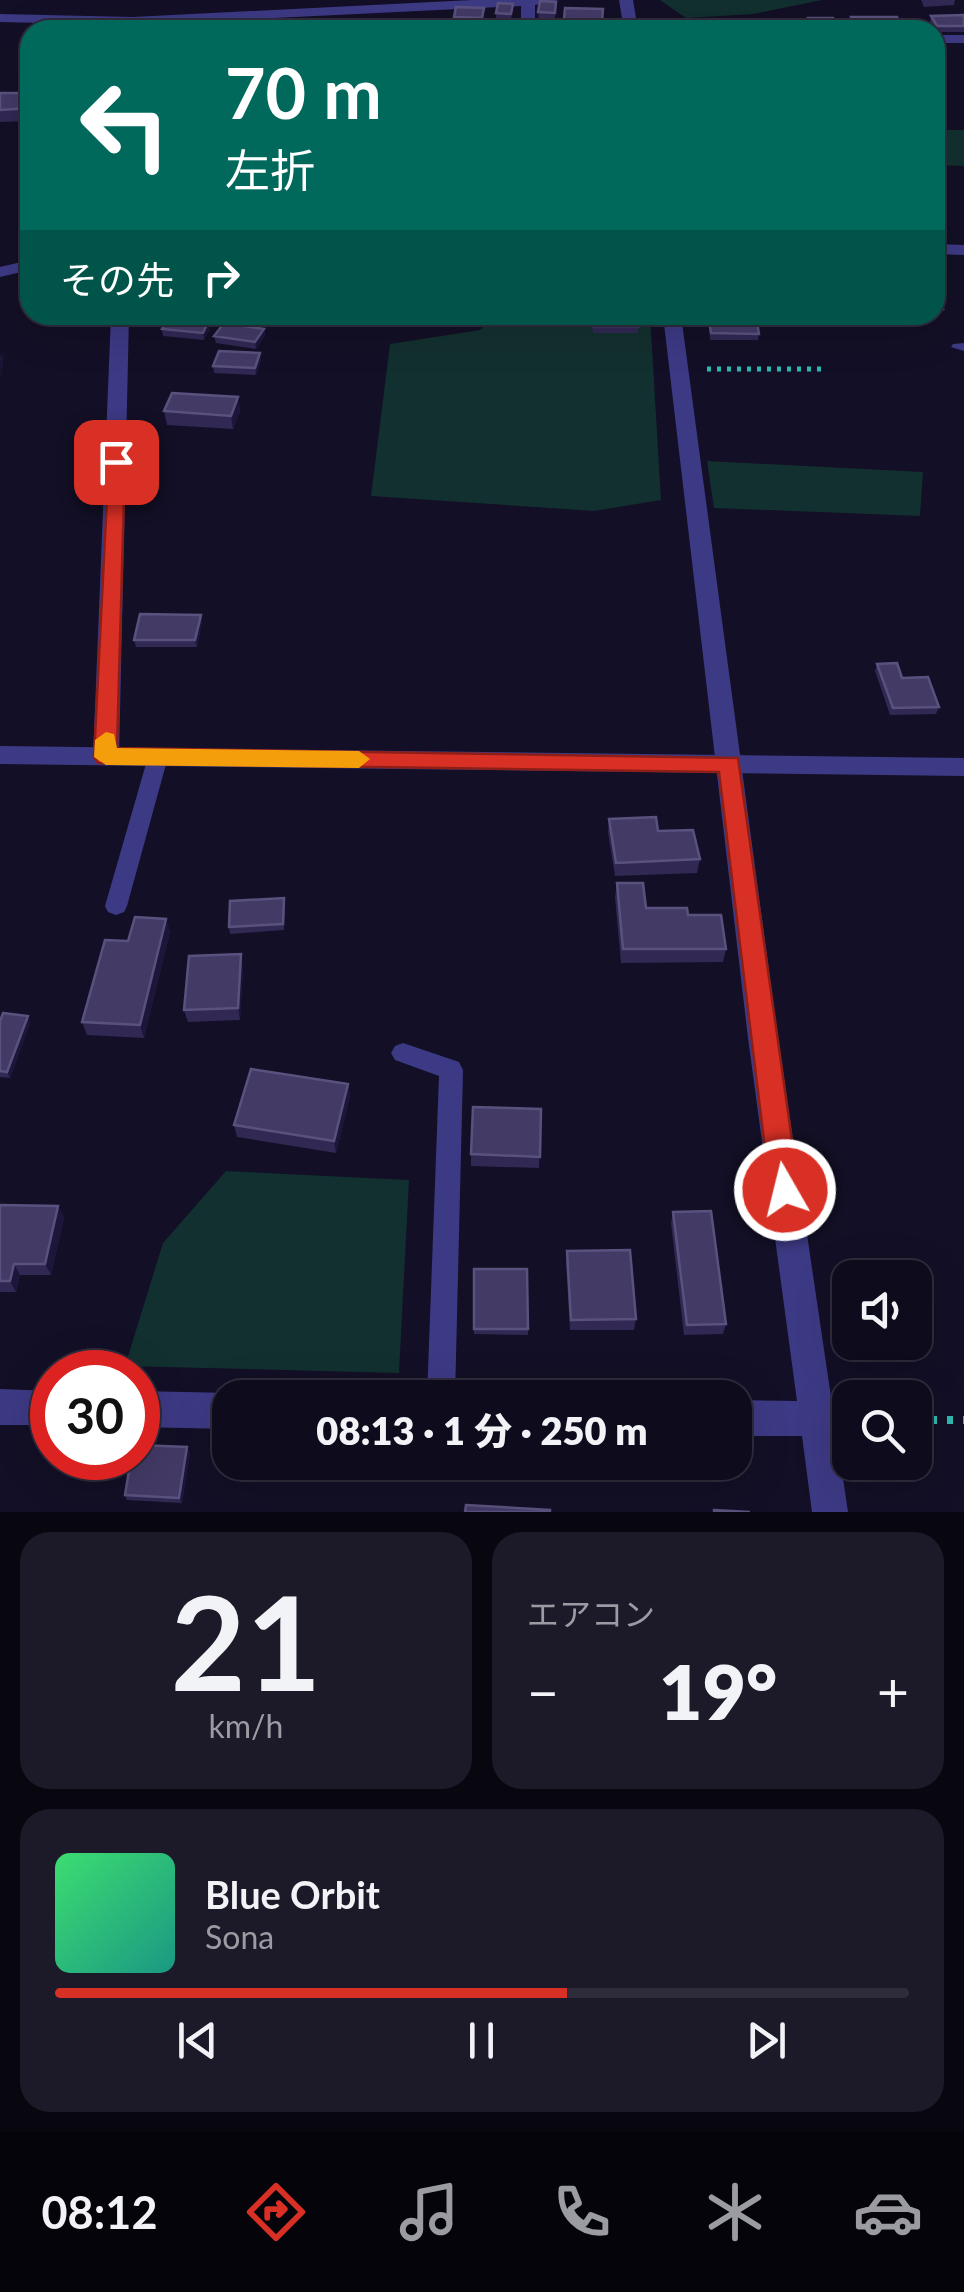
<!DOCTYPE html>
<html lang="ja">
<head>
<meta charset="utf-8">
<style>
	body { margin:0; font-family:Lato,"Noto Sans JP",sans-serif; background:#1c1929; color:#f1f3f6; height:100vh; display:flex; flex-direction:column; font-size:38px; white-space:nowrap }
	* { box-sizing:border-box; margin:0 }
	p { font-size:32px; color:#9b9ba3 }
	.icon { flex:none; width:55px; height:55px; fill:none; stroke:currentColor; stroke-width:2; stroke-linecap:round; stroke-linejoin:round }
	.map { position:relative; height:1512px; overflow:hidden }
	.drawer { display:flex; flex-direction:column; gap:20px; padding:20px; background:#08060f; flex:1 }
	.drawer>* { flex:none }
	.banner { position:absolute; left:20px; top:20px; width:925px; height:305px; border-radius:30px; box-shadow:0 10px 40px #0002,0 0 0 2px #2e2b3b; background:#00695c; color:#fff; overflow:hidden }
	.tools { position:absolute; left:832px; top:1260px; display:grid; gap:20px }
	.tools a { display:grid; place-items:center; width:100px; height:100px; border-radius:20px; background:#0e0b1c; box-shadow:0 10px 40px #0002,0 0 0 2px #2e2b3b; font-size:50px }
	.speed { position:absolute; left:30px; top:1350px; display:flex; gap:20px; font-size:50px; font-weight:700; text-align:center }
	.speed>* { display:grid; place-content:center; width:130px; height:130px; border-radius:50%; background:#0e0b1c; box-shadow:0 10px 40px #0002,0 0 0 2px #2e2b3b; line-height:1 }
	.speed .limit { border:15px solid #d22; background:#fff; color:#111 }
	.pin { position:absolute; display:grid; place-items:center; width:85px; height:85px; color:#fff; margin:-42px; border-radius:20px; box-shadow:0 5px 15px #0006 }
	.me { position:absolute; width:110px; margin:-55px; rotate:352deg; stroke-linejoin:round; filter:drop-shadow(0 0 8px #0008) }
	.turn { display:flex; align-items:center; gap:35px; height:210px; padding:0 40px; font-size:45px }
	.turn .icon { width:130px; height:130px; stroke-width:2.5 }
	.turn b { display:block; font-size:70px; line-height:85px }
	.then { display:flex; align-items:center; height:95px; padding:0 40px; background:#0003; gap:20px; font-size:38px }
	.big { font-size:75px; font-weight:800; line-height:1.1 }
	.drawer .card { flex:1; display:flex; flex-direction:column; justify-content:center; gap:15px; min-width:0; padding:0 35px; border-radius:30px; background:#1c1929 }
	.drawer .dial { align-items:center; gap:0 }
	.dial b { font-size:130px; line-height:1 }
	.song { display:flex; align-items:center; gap:30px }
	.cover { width:120px; height:120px; border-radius:15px; background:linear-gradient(135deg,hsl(140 70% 55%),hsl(170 70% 35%)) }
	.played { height:10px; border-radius:5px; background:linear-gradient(90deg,#d93025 60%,#2e2b3b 60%) }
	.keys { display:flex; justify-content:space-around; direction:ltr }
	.heat { display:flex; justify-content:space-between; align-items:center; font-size:55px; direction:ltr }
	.drawer .tiles { flex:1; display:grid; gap:20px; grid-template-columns:1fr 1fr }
	.card:last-child { grid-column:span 2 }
	.trip { position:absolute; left:212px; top:1380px; width:540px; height:100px; border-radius:30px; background:#0e0b1c; box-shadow:0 10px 40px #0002,0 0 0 2px #2e2b3b; font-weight:800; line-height:100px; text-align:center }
	.tabs { display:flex; height:160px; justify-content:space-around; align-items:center; background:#06040b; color:#9b9ba3 }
	.tabs .icon { width:70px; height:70px }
	.tabs .on { color:#d93025 }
	.tabs b { font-size:45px; color:#f1f3f6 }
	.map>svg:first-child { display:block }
</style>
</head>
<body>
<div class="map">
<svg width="964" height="1512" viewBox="0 0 964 1512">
	<rect width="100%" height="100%" fill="#130f26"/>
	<!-- green -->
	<path fill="#12302f" d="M660,0H822L753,14L686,18Z
		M935,130H964V166L935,165Z
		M497,315H650L661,500L594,511L371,496L390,344L480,330Z
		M707,461L923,472L920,516L714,508Z
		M226,1171L409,1180L399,1373L125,1366L163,1243Z"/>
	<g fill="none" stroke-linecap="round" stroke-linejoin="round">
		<!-- path-far1 -->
		<path stroke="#2fb8b0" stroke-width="5" stroke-dasharray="4 6" stroke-linecap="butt" d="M707,369H821"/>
		<!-- path -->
		<path stroke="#2fb8b0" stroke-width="8" stroke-dasharray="6 10" stroke-linecap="butt" d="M915,1420H964"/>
		<!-- service -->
		<path fill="#3d3a85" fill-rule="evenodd" d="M935,306L943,307L945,310L935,314Z
			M964,343V351L951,347L953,344Z
			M158,750L168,757L127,906L124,912L116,915L108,912L105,906L148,757Z
			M403,1043L459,1062L463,1070L455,1398H427L439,1076L395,1060L391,1053L395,1046Z"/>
		<!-- minor -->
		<path fill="#3d3a85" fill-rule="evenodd" d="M472,0H559L535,5V30H521V6L133,25L0,22V14L133,17Z
			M619,0H633L638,30H624Z
			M935,35H964V43H935Z
			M935,244L964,245V255L935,254Z
			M30,260V270L0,277V267Z
			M111,315H129L119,757L106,766L93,757Z
			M663,315H681L778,1038L848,1512H812L802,1436H735V1400L797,1401L748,1038Z
			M0,1389L52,1391V1425H0Z
			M138,1391L230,1393L240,1398H230V1429L138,1427Z"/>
		<!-- tertiary -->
		<path fill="#3d3a85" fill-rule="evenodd" d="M0,746L964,758V776L0,764Z"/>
	</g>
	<!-- wall -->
	<path fill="#312854" d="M921,0H955L954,5L924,7Z
		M540,1L556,2L555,19L538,18Z
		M513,4L511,20L496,19V13Z
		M565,8L603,9L601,27L564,25Z
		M484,14L482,23L486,30H459L460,23H454V17Z
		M964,15V32H935L930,22L931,16Z
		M851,17L901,25L900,30H853L850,23Z
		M808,18L840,28V30H809L807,24Z
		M0,93H30V121L0,122Z
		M591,315H638V333H593Z
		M709,321L759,334L758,340H710Z
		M162,329H210L204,340L163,336Z
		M264,329L265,336L256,349L216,343L214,336Z
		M261,360L256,375L214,373L213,366Z
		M238,397L240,411L233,429L167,425L164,411Z
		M201,615L202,622L197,647H136L134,640Z
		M877,664L902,678L939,707L936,714L890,715L875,671Z
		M609,819L700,859L697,873L615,876L608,832Z
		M617,883L646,908L688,915L726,949L723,962L621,963L615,897Z
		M285,904L284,930L230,934L229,927Z
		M166,919L170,932L144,1038L87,1035L82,1022L128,941Z
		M243,967L240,1020L188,1022L184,1010Z
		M0,1021L30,1023L10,1078L0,1077Z
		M348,1084L350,1096L336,1153L237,1137L234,1125Z
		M541,1109L539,1168L471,1166V1154Z
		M0,1205L58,1206L64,1218L51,1275H20L16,1292H0Z
		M673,1212L726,1324L723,1334L684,1335L671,1223Z
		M567,1251L636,1319L634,1330H570L566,1262Z
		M474,1269H527L528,1335L474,1334Z
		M190,1452L182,1503L127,1500L125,1495Z"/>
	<!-- shaded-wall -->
	<path fill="#1d163a" d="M208,322L210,329L204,340L203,333Z
		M264,329L265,336L256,349L255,342Z
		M1,352L3,359L1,383L0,359Z
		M260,353L261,360L256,375L255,368Z
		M238,397L240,411L233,429L231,416Z
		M201,615L202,622L197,647L195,640Z
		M166,919L170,932L144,1038L140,1025Z
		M241,954L243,967L240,1020L238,1008Z
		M28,1016L30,1023L10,1078L7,1072Z
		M348,1084L350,1096L336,1153L334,1141Z
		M58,1206L64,1218L51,1275L45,1264Z
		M14,1264L20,1275L16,1292L10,1281Z
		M187,1447L190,1452L182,1503L179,1498Z"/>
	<!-- building -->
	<path fill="#433a66" stroke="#5a527e" stroke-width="2.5" d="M540,1L556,2L555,13L538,12Z
		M498,3L513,4L511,14L496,13Z
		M456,7L484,8L482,18L454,17Z
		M565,8L603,9L602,21L564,19Z
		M964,15V26H937L931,16Z
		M851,17H897L901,25H854Z
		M808,18H833L840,28H811Z
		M542,19L554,20L553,30L540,29Z
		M163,20L162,30H144L145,21Z
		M497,20L513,21L512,30H494Z
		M460,22L486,23L485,29L459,28Z
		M171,26L237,27L236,30H169Z
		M254,27H281L280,30H253Z
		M0,93H30V108L0,110Z
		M592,315H638L639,326H593Z
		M168,318L208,322L203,333L162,329Z
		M709,321L757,322L759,334L711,333Z
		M224,323L264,329L255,342L214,336Z
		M219,351L260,353L255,368L213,366Z
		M172,393L238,397L231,416L164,411Z
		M140,614L201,615L195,640H134Z
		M897,663L902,678L928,677L939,707L893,708L877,664Z
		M656,817L658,831L693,830L700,859L616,863L609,819Z
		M617,883H643L646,908H687L688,915H721L726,949H623Z
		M284,898L283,924L229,927L230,901Z
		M135,917L166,919L140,1025L82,1022L105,940L128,941Z
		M241,954L238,1008L184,1010L189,956Z
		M3,1013L28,1016L7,1072L0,1071V1021Z
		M251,1069L348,1084L334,1141L234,1125Z
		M473,1107L541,1109L540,1157L471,1154Z
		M0,1205L58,1206L45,1264H14L10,1281H0Z
		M711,1211L726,1324L687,1325L673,1212Z
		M630,1250L636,1319L571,1320L567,1251Z
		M474,1269H527L528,1329H474Z
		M138,1445L187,1447L179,1498L125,1495L131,1458H138Z
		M466,1505L550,1510V1512H465Z
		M714,1510L750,1512H714Z"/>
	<!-- route -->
	<path fill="#d93025" stroke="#8d1f18" stroke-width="2.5" d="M109,458L125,462L117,748L738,758L799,1190L795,1200L785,1204L775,1200L770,1190L719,772L98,763L94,757Z"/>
	<!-- slow -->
	<path fill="#f59e0b" d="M106,732L114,734L117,748L359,751L370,759L359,768L106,765L94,757L95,740Z"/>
</svg>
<div class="tools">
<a><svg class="icon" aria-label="sound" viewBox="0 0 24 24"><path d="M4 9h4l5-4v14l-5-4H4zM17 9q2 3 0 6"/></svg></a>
<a><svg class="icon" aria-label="search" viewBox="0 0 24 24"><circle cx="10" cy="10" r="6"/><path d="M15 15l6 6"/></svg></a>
</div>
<div class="speed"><div class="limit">30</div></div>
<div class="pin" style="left:116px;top:462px;background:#d93025"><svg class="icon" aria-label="arrive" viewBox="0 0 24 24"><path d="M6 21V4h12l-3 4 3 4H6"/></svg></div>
<svg class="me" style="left:785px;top:1190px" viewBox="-20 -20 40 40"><circle r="17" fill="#d93025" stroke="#fff" stroke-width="3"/><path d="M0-11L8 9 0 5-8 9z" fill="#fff"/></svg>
<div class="trip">08:13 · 1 分 · 250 m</div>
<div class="banner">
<div class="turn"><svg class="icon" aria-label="left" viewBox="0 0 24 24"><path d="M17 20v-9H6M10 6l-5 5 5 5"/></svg><div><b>70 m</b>左折</div></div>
<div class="then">その先<svg class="icon" aria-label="right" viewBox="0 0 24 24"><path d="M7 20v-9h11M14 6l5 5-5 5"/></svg></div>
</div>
</div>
<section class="drawer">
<div class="tiles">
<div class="card dial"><b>21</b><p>km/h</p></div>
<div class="card"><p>エアコン</p>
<div class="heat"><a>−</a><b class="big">19°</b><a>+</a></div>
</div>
<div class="card">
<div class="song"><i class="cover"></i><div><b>Blue Orbit</b><p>Sona</p></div></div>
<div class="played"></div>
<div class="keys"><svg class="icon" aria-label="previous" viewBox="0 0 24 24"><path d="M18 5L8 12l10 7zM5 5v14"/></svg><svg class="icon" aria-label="pause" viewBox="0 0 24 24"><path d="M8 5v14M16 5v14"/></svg><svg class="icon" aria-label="next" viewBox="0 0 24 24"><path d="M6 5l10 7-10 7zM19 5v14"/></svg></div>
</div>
</div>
</section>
<nav class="tabs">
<b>08:12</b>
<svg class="icon on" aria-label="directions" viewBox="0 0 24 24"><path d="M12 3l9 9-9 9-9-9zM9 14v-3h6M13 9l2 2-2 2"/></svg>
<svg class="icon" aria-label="music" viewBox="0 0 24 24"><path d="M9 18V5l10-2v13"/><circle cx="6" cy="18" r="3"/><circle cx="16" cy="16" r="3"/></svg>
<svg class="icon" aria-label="phone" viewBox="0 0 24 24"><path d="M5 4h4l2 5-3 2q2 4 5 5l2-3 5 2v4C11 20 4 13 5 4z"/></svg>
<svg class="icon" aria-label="climate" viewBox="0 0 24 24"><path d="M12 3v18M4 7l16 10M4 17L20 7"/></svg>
<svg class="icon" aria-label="car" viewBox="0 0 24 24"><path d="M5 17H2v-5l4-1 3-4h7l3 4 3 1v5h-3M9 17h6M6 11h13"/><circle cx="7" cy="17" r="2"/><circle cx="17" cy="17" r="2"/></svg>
</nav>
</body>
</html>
